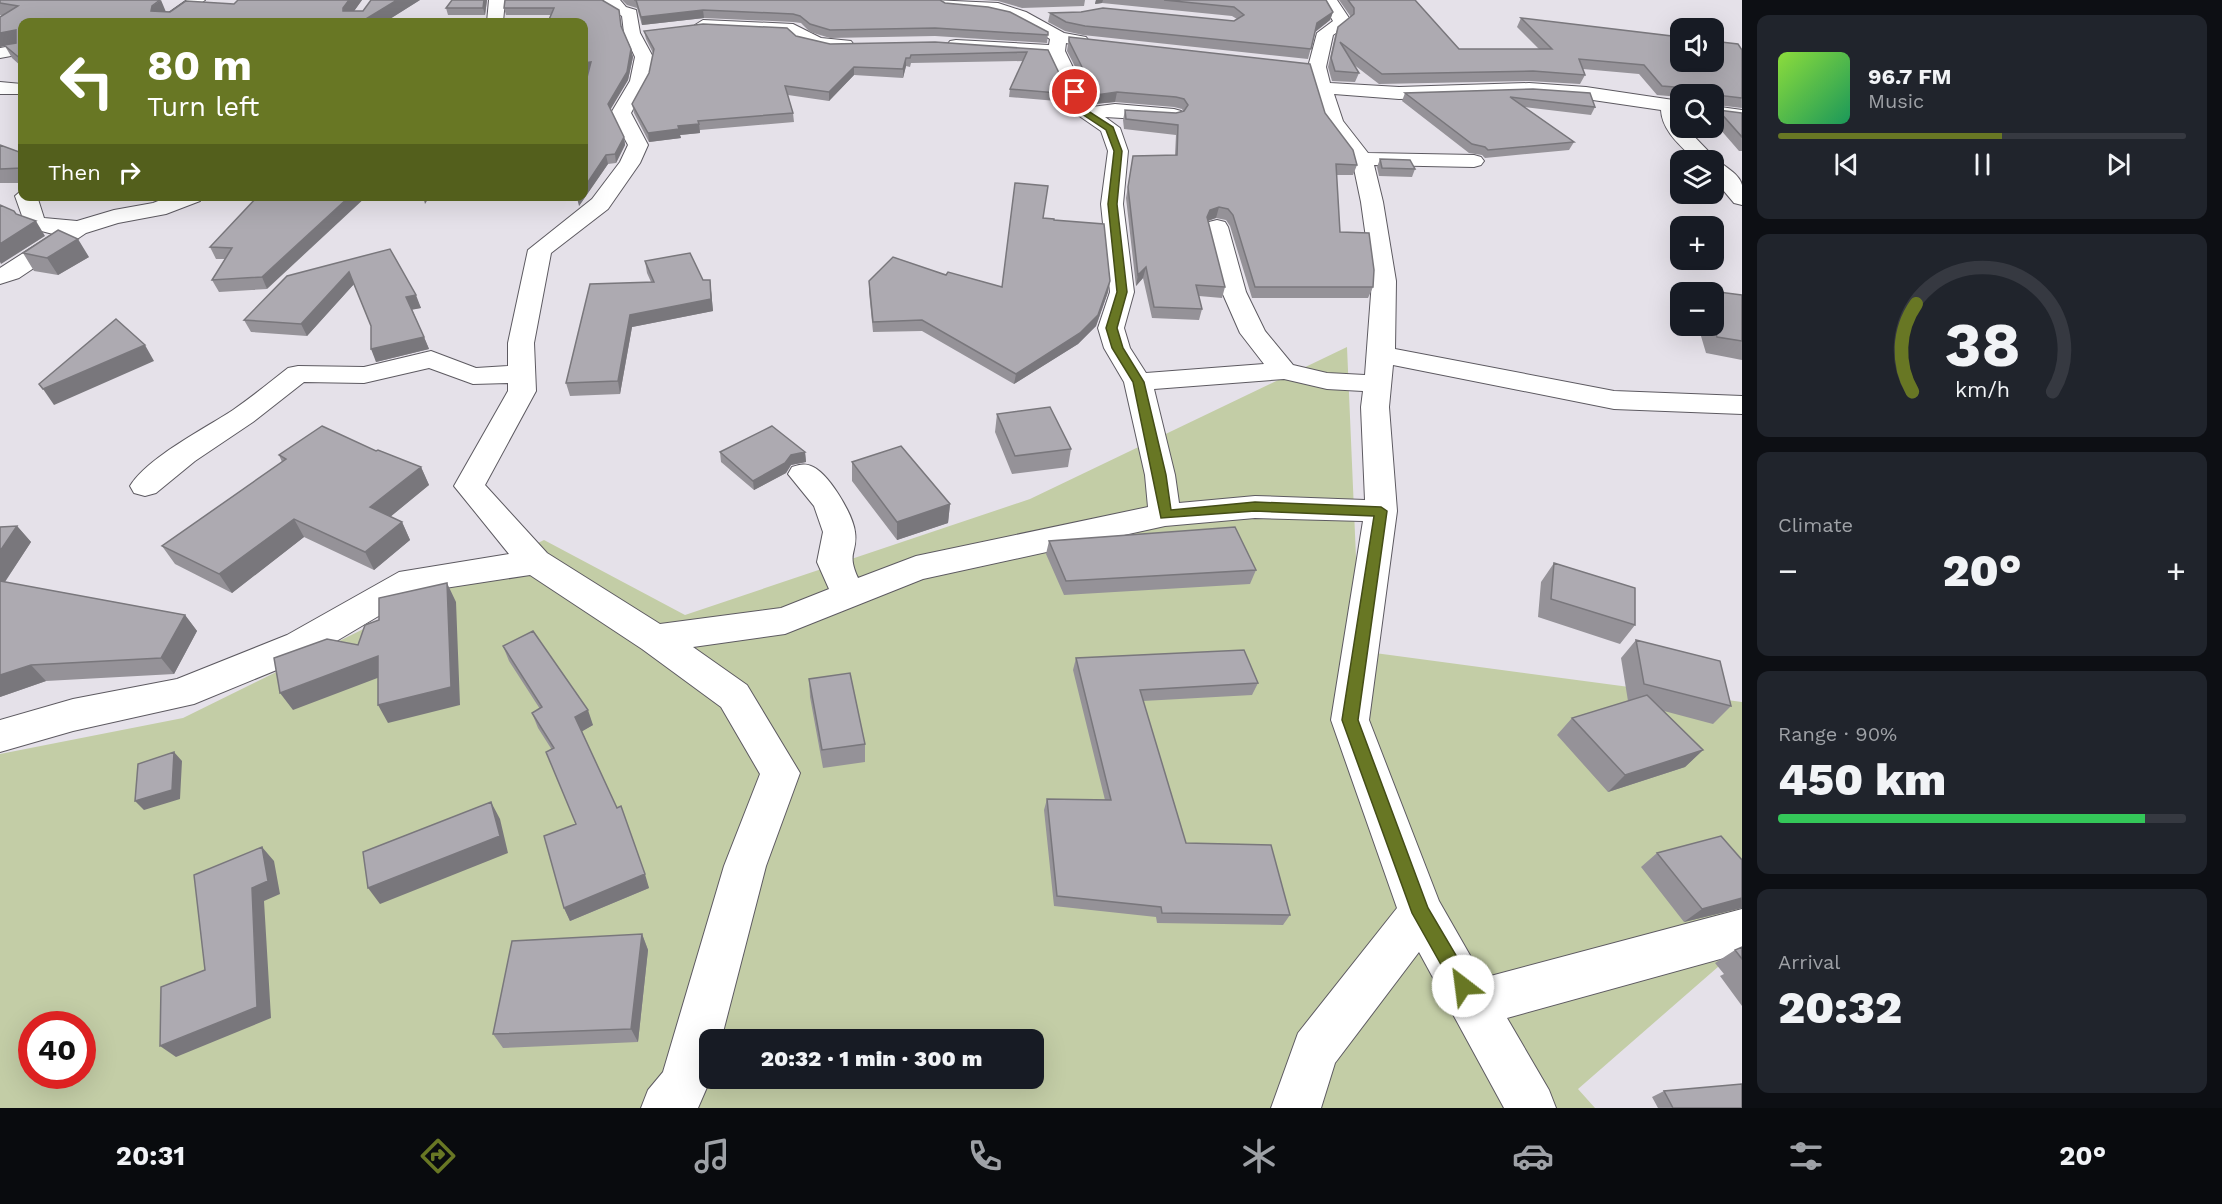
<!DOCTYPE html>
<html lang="en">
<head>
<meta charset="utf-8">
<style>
	body { margin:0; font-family:"Work Sans",sans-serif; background:#20242c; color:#f1f3f6; height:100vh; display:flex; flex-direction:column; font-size:22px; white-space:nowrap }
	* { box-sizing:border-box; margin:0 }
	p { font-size:20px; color:#9ea1a6 }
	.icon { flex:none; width:33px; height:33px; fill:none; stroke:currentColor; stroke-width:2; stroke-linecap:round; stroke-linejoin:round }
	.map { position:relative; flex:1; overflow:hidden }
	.drawer { display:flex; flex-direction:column; gap:15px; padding:15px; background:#0d0f14; width:480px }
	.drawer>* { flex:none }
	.guide { position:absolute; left:18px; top:18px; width:570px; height:183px; border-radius:12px; box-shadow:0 6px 24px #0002; background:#687724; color:#fff; overflow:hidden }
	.controls { position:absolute; left:1670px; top:18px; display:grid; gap:12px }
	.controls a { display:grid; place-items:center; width:54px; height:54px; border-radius:12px; background:#171b24; box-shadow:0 6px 24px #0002; font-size:30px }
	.speed { position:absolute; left:18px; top:1011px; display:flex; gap:12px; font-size:30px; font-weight:700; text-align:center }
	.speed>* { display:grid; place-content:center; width:78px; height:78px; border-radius:50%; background:#171b24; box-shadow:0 6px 24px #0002; line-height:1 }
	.speed .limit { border:9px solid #d22; background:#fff; color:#111 }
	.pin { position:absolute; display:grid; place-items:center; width:51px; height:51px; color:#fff; margin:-26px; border:3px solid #fff; border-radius:50%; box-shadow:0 2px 6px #0007 }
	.me { position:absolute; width:66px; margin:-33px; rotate:330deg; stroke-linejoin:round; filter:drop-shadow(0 0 4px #0008) }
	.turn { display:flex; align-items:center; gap:21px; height:126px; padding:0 30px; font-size:27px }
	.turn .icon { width:78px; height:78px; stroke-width:2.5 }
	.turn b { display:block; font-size:42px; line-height:51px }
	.then { display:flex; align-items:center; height:57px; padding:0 30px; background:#0003; gap:12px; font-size:22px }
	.big { font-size:45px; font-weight:800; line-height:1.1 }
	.drawer .widget { flex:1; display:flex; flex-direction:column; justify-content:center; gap:9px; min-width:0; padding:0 21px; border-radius:12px; background:#20242c }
	.drawer .dial { align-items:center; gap:0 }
	.dial svg { height:156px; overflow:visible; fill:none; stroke:#363941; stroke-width:7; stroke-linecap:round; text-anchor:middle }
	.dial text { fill:#f1f3f6; stroke:none }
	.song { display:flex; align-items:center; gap:18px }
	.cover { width:72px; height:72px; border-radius:9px; background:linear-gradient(135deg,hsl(90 70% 55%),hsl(150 70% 35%)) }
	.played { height:6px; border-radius:3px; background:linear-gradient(90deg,#687724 55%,#363941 55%) }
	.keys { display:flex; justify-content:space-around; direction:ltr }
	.heat { display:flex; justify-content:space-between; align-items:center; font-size:33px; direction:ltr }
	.charge { height:9px; border-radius:4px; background:linear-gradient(90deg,#34c759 90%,#363941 0) }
	.trip { position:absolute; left:699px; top:1029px; width:345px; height:60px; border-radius:12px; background:#171b24; box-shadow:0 6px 24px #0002; font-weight:800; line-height:60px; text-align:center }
	.menu { display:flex; height:96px; justify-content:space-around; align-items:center; background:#090b0e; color:#9ea1a6 }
	.menu .icon { width:42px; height:42px }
	.menu .selected { color:#687724 }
	.menu b { font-size:27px; color:#f1f3f6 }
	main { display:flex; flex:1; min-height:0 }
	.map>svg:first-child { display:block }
</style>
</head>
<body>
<main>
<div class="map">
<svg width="1742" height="1108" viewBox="0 0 1742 1108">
	<rect width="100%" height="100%" fill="#e5e1e9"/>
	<!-- green -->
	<path fill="#c3cda6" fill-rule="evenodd" d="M1347,347L1360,651L1742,702V946L1578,1089L1595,1108H0V754L183,718L544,540L685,615L1030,499ZM32,1024H82V1076H32ZM710,1040H1034V1078H710Z"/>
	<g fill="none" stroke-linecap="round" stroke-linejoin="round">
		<!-- minor casing -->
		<g stroke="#5d5a61" stroke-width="2">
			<path id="minor" d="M187,0H205L176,22H158L160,19Z
				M489,0H505L503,22H487Z
				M604,0H620L626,7L636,10L640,33L653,57L648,81L631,113L648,145L640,163L608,209L551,253L534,343L536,391L485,485L547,553L660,624L781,608L829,589L817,562L823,532L814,506L788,474L792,467C799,465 804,463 811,466C828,472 853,514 855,532C858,553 846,552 858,578L916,556L1148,507L1145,475L1124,382L1104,348L1098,328L1110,292L1101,204L1108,151L1101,131L1075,113L1050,56L956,50L950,49L947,45L950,41L956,40L1049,45L1050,39C1033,29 1015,16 995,13C977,9 945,16 932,0L998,3L1026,12L1064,33L1086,37L1089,41L1086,45L1080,46L1066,43L1065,51L1092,107L1115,104L1174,109L1181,111L1184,115L1181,119L1174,121L1105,117L1120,128L1128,151L1123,204L1134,292L1124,328L1130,348L1146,373L1264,364L1240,333L1222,292L1206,227L1209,222L1217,220L1225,222L1228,227L1246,292L1265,331L1293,365L1327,373L1365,375L1372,281L1361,202L1352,159L1324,122L1308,67L1317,33L1333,21L1321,0H1337L1349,18L1347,26L1333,35L1326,67L1330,83L1399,87L1529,83L1586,87L1680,101V128H1686L1713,156C1719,164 1739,172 1742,185C1742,191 1742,199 1742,205L1734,203L1713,178V160H1695C1681,146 1662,131 1661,110L1586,99L1529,95L1399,99L1334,94L1343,121L1368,153L1474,155L1481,157L1484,161L1481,165L1474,167L1374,165L1383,202L1396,281L1395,349L1614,391L1742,396V414L1614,409L1393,365L1389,407L1397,511L1369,720L1439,901L1483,978L1742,909V953L1507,1018L1549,1090L1556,1108H1504L1419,952L1335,1063L1321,1108H1271L1298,1033L1397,908L1331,720L1363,521L1255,518L1165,526L923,579L785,634L693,647L747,685L800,773L766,866L721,1040H710L711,1078L698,1108H641L648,1090L663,1072L724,866L760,774L721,707L642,649L530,575L419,592L313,655L194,704L73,731L0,752V720L73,699L177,679L287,635L399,572L509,554L454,486L508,391V383L473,384L429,368L364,383L304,382L253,422L195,461L156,493L145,496L134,493L130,486C147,458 204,429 233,410C252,397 270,382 288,368L298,366L364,367L431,351L476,368L508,366V343L528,250L592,199L620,162L628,145L611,113L630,81L635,57L624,33L622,16L605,6ZM1284,379L1327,389L1363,391L1361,407L1365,500L1255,496L1179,503L1175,475L1154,389Z
				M703,20L793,24L821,38L851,41L854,45L851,49L838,50L817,47L798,41L789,34L697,29L695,25Z
				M22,44V54L0,58V48Z
				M0,82L22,84V94H0Z
				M1713,106L1742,110V122L1713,118Z
				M22,190V196H37L44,218L77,221L114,210L153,203L171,196H203L200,201L166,214L118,223L86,233L19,278L0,284V268L53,234L26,227L15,196Z"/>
		</g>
		<!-- minor -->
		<use href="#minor" fill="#fff" fill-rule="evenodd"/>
	</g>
	<!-- wall -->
	<path fill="#959298" d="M0,0L170,12L234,4L238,0H362L354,11H363L420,0L385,22H22V67L12,58L5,46L0,47V17L3,15H0Z
		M487,0L485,15H448L446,8Z
		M602,0L621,27L633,57L628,80L610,109L624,137L625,145L616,163L608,164L579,206L589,70L551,15H506L504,8Z
		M622,0H940L945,3L1048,32L1047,43L935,36L830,38L810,32L801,23L793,22L704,18L642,25L637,8L627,5Z
		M982,0H1085L1084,6L1022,8L998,1Z
		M1096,0H1326L1333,12L1330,20L1315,32L1308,59L1083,35L1065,31L1048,22L1050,13L1234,21L1237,19L1232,16L1102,3L1095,4Z
		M1339,0H1415L1459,49H1539L1517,27L1521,18L1742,50V108L1717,105V109L1713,116V94H1680V97L1657,95L1639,74L1583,69L1585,75L1580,84L1529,81L1379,84L1353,64L1359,73L1355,82L1332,81L1328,67L1335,36L1338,27L1351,17Z
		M644,31L796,36L830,44L1048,50L1069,94L1068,102L1009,97L1010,89L1023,61L911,63L910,67L906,66L903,78L854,75L829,101L788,95L793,113L794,122L700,130V133L680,135L681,138L649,142L634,113L632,104L649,73L653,53L646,39Z
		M1069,37L1325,113L1357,165L1353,175H1336L1340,232L1373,287L1368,298H1252L1230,226L1226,220L1216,218L1208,221L1225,287L1222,298L1199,296L1202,309L1199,320L1152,318L1143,278L1136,286L1126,198L1133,156L1175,155L1176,135L1124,129L1123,120L1125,110L1176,113L1183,111L1182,109L1174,107L1115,102L1094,104L1067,51Z
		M1533,89L1595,107L1591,115L1524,107L1574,142L1569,150L1485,158L1482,155L1469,153L1402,101L1405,93Z
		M1718,110L1742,113V151H1739L1713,121V118Z
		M0,145L22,153V183H0Z
		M1380,159L1415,169L1412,177L1379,176L1377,167Z
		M258,196L267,289L219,292L212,280L225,259H216L210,247Z
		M1043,218L1054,220L1108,292L1096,326L1078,344L1014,384L922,331L873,332L869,292V281L1002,287Z
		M390,249L421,308L412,309L429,349L376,362L371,326L354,284L307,336L251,332L244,320Z
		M23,253L89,257L58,275L34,271Z
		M645,261L703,280H710L713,311L632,327L620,394L570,396L566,383L651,282L647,273Z
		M1703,290L1742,295V360L1706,353L1698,326H1713V292H1701Z
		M997,414L1071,449L1068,467L1012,474L995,432Z
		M376,451L421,467L429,485L390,517L402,522L410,540L374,570L304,537L232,593L175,564L162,546L282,462L279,455Z
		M720,452H805L806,462L791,465L786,473L754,490L721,462Z
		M852,462L950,504L948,523L897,540L852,481Z
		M17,526L31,542L5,582L185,615L197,631L174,674L46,681L0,697V527Z
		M1049,541L1256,570L1250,584L1064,595L1046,554Z
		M1554,563L1635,625L1620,644L1538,617L1541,582Z
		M1636,640L1731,706L1713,724L1664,711L1703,750L1685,767L1608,792L1557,735L1572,718L1628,701L1621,658Z
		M503,646L593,725L582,731L649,888L570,921L564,908L576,824L552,750L538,728L532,713L540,709L509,661Z
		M1076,658L1258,683L1252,695L1143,701L1186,843L1290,915L1283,925L1157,923L1156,917L1054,906L1044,810L1047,799L1105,800L1073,670Z
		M809,679L865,744V762L823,768L810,697Z
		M1657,853L1742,908L1684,922L1641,867Z
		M642,934L648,950L638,1042L503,1048L493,1034Z
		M1742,947V1006L1720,976L1724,974L1715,963L1735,950Z
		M1664,1091L1742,1108H1658L1652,1097Z"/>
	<!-- shaded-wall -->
	<path fill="#79777c" d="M161,0L166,12L151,11L152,6Z
		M349,0H362L347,21L343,8Z
		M397,0H420L385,22H361Z
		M484,0H487L485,15L483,8Z
		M1096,0H1103L1102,3L1095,4Z
		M703,10L704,18L642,25L641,17Z
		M1333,12L1330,20L1315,32L1317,23Z
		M16,30L22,42L0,47V33Z
		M631,49L633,57L628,80L609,112L608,104Z
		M906,58V66L903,78V69Z
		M591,62L593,70L584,71V63Z
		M854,67V75L829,101V92Z
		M1117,92L1115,102L1094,104L1096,95Z
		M699,124L700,133L680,135L681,138L649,142L648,133L678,126Z
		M624,137L625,145L616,163L615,154Z
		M606,155L608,164L579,206L577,198L578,196H584V188Z
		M350,196H367L267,289L262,277Z
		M423,196H430L425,204Z
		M1219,207L1216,218L1207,221V217L1210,210Z
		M36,221L45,236L1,264L0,262V244Z
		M78,239L89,257L58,275L47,258Z
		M1146,267L1143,278L1136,286L1138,275Z
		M349,272L354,284L307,336L301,324Z
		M710,280L713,311L632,327L620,394L618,381L630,315Z
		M1110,281L1108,292L1096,326L1078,344L1014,384L1016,374Z
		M416,295L421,308L411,310L406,297Z
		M424,337L429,349L376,362L371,349Z
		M145,345L154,361L54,405L43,389Z
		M805,452L806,462L791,465L786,473L754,490L753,481L791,455Z
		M421,467L429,485L379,526L370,507Z
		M950,504L948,523L897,540V522Z
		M294,519L304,537L232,593L219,574Z
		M402,522L410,540L374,570L365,552Z
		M17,526L31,542L0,589V551Z
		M447,583L456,602L460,705L388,723L378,705Z
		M185,615L197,631L174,674L161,658Z
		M378,656L388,674L293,710L280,693Z
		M31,665L46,681L0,697V675Z
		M588,710L593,725L581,732L575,717Z
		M1703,750L1685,767L1608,792L1625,775Z
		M174,752L182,761L180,799L144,810L135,801Z
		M491,802L500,819L508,853L380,904L368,888Z
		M262,847L274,861L280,894L264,901L271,1018L176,1057L160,1046L257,1007L252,888Z
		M645,874L649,888L570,921L564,908Z
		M1742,898V908L1684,922L1702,909Z
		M642,934L648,950L638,1042L631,1029Z"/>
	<!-- building -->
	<path fill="#adaab1" stroke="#79777c" stroke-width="1.5" d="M0,0H160L152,6L151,11L170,12L186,1L234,4L238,0H349L343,8V11H363L371,0H397L361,22H22V60L4,45L16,43V30L0,33V17L18,6L0,3Z
		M452,0H484L483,8H446Z
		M505,0H602L619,10L621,26L631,49L627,72L608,104L624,137L615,154L606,155L584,188V89L591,62L584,63V22H548L554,8H504Z
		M634,0H940L945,3L988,7L1010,12L1048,32V35L935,28L830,30L810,24L800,16L793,14L703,10L641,17L636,0Z
		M1164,0H1326L1333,12L1317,23L1311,49L1085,26L1066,22L1050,13L1081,12L1103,8L1234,21L1244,15L1234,7Z
		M1348,0H1415L1459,49H1552L1521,18L1680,37V62H1713V41L1738,44L1742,50V98L1717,95V109L1713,105V94H1704L1699,89L1662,86L1644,65L1579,59L1585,75L1533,71L1382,74L1340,42L1359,73L1335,71L1331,58L1338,27L1354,14V8Z
		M703,24L787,28L796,36L830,44L935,42L1048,50L1069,94L1010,89L1027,52L911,55L910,58H906L903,69L854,67L829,92L785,86L793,113L698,121L699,124L678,126L679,129L648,133L632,104L649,73L654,49L644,31Z
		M1069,37L1310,64L1325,113L1353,150L1357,165L1336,164L1340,232L1369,233L1374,270L1373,287H1255L1233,215L1228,209L1219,207L1210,210L1207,217L1225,287L1196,285L1202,309L1154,307L1146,267L1138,275L1128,187L1133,156L1177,155L1178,125L1126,119L1125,110L1176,113L1184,111L1188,105L1184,99L1176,97L1117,92L1096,95L1069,41Z
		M1533,89L1590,93L1595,107L1510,97L1574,142L1488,150L1485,147L1472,144L1405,93Z
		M1718,110L1742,113V137Z
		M0,145L22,153V168L0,169Z
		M1380,159L1410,160L1415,169L1382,168Z
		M1015,183L1048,186L1043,218L1054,219V220L1104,224L1110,281L1098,315L1080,333L1016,374L922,320L873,322L869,281L893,257L946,275L948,272L1002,287Z
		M258,196H350L262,277L212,280L232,248L210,247Z
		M0,205L14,211L16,214L36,221L0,244Z
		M58,230L78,239L47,258L23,253Z
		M390,249L416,295L406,297L424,337L371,349V326L349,272L301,324L244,320L287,276Z
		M690,253L703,280H710L711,299L630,315L618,381L566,383L590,284L654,282L645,261Z
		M1703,290L1742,295V341L1717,337L1713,323V292H1704Z
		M116,319L145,345L43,389L39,384Z
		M1050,407L1071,449L1015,456L997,414Z
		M322,426L376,451L378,450L421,467L370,507L402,522L365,552L294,519L219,574L162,546L286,459L279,455Z
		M772,426L805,452L791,455L785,463L753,481L720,452Z
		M901,446L950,504L897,522L852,462Z
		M17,526L0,551V527Z
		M1235,527L1256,570L1066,581L1049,541Z
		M1554,563L1635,588V625L1551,599Z
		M0,581L185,615L161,658L31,665L0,675Z
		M447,583L451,687L378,705V656L280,693L274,658L327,639L358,645L365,625L379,620V598Z
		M533,631L588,710L575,717L617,808L621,806L645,874L564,908L544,836L576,824L546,752L554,748L532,713L542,707L503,646Z
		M1636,640L1720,661L1731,706L1644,684Z
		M1244,650L1258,683L1140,690L1186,843L1271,845L1290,915L1162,913L1161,907L1057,896L1047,799L1111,800L1076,658Z
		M850,673L865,744L822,750L809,679Z
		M1647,695L1703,750L1625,775L1572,718Z
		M174,752L172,790L135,801L138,764Z
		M491,802L500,836L368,888L363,852Z
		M1721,836L1742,860V898L1702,909L1657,853Z
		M262,847L268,881L252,888L257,1007L160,1046L161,987L205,970L194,875Z
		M642,934L631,1029L493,1034L512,941Z
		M1742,947V959L1735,950Z
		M1742,1084V1108H1673L1664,1091Z"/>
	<!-- route -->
	<path fill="#687724" stroke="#444d17" stroke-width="1.5" d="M1072,90H1078L1088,111L1113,127L1122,151L1117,204L1127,292L1117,328L1123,348L1144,382L1166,475L1171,510L1255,502L1381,507L1387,511L1358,720L1428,908L1470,979L1473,986L1470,993L1463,996L1457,993L1412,913L1342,720L1374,516L1255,511L1161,518L1133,382L1112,348L1106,328L1117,292L1108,204L1114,151L1106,130L1082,114Z"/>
</svg>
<div class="controls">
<a><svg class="icon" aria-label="sound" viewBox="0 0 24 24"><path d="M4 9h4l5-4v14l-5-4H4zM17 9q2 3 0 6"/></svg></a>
<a><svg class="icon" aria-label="search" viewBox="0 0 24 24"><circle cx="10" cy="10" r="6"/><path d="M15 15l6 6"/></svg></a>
<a><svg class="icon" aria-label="layers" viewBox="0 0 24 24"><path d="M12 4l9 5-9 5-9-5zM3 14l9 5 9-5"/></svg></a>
<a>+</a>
<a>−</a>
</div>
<div class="speed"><div class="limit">40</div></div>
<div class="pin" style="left:1075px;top:92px;background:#d93025"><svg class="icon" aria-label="arrive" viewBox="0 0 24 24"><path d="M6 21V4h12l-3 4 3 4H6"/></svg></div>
<svg class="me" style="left:1463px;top:986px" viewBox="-20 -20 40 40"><circle r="19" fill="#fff"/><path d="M0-13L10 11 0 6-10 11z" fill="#687724"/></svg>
<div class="trip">20:32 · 1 min · 300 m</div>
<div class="guide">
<div class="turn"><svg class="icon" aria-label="left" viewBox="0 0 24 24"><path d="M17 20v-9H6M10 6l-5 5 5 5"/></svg><div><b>80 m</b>Turn left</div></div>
<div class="then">Then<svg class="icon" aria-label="right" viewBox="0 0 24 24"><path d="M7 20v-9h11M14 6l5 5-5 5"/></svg></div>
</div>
</div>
<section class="drawer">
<div class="widget">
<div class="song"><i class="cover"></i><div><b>96.7 FM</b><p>Music</p></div></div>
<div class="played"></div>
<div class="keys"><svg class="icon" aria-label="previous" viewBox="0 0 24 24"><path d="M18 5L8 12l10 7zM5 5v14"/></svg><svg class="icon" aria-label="pause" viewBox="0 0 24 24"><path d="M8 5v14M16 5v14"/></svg><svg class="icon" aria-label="next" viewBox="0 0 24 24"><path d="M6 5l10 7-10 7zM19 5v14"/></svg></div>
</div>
<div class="widget dial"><svg viewBox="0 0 100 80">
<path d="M14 69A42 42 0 1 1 86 69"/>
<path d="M14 69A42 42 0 0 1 16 24" stroke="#687724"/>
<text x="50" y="56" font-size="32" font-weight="700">38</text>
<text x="50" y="72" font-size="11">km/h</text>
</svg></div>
<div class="widget"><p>Climate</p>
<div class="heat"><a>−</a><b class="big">20°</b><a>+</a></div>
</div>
<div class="widget"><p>Range · 90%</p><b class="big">450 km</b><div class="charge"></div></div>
<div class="widget"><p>Arrival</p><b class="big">20:32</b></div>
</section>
</main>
<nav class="menu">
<b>20:31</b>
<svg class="icon selected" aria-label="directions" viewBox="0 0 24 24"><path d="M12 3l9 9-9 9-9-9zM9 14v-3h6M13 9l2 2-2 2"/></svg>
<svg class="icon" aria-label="music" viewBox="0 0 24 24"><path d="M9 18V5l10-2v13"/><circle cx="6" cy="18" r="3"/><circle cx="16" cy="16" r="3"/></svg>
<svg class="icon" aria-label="phone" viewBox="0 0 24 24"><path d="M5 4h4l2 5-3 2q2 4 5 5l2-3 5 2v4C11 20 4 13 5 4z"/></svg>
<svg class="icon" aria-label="climate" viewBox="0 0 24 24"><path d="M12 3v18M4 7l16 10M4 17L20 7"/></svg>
<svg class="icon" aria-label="car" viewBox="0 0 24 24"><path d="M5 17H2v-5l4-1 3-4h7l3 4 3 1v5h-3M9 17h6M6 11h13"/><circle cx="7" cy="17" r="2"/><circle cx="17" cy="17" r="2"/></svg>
<svg class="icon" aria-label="filters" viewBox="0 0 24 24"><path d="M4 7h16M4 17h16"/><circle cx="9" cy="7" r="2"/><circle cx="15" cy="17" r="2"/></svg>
<b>20°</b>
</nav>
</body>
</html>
